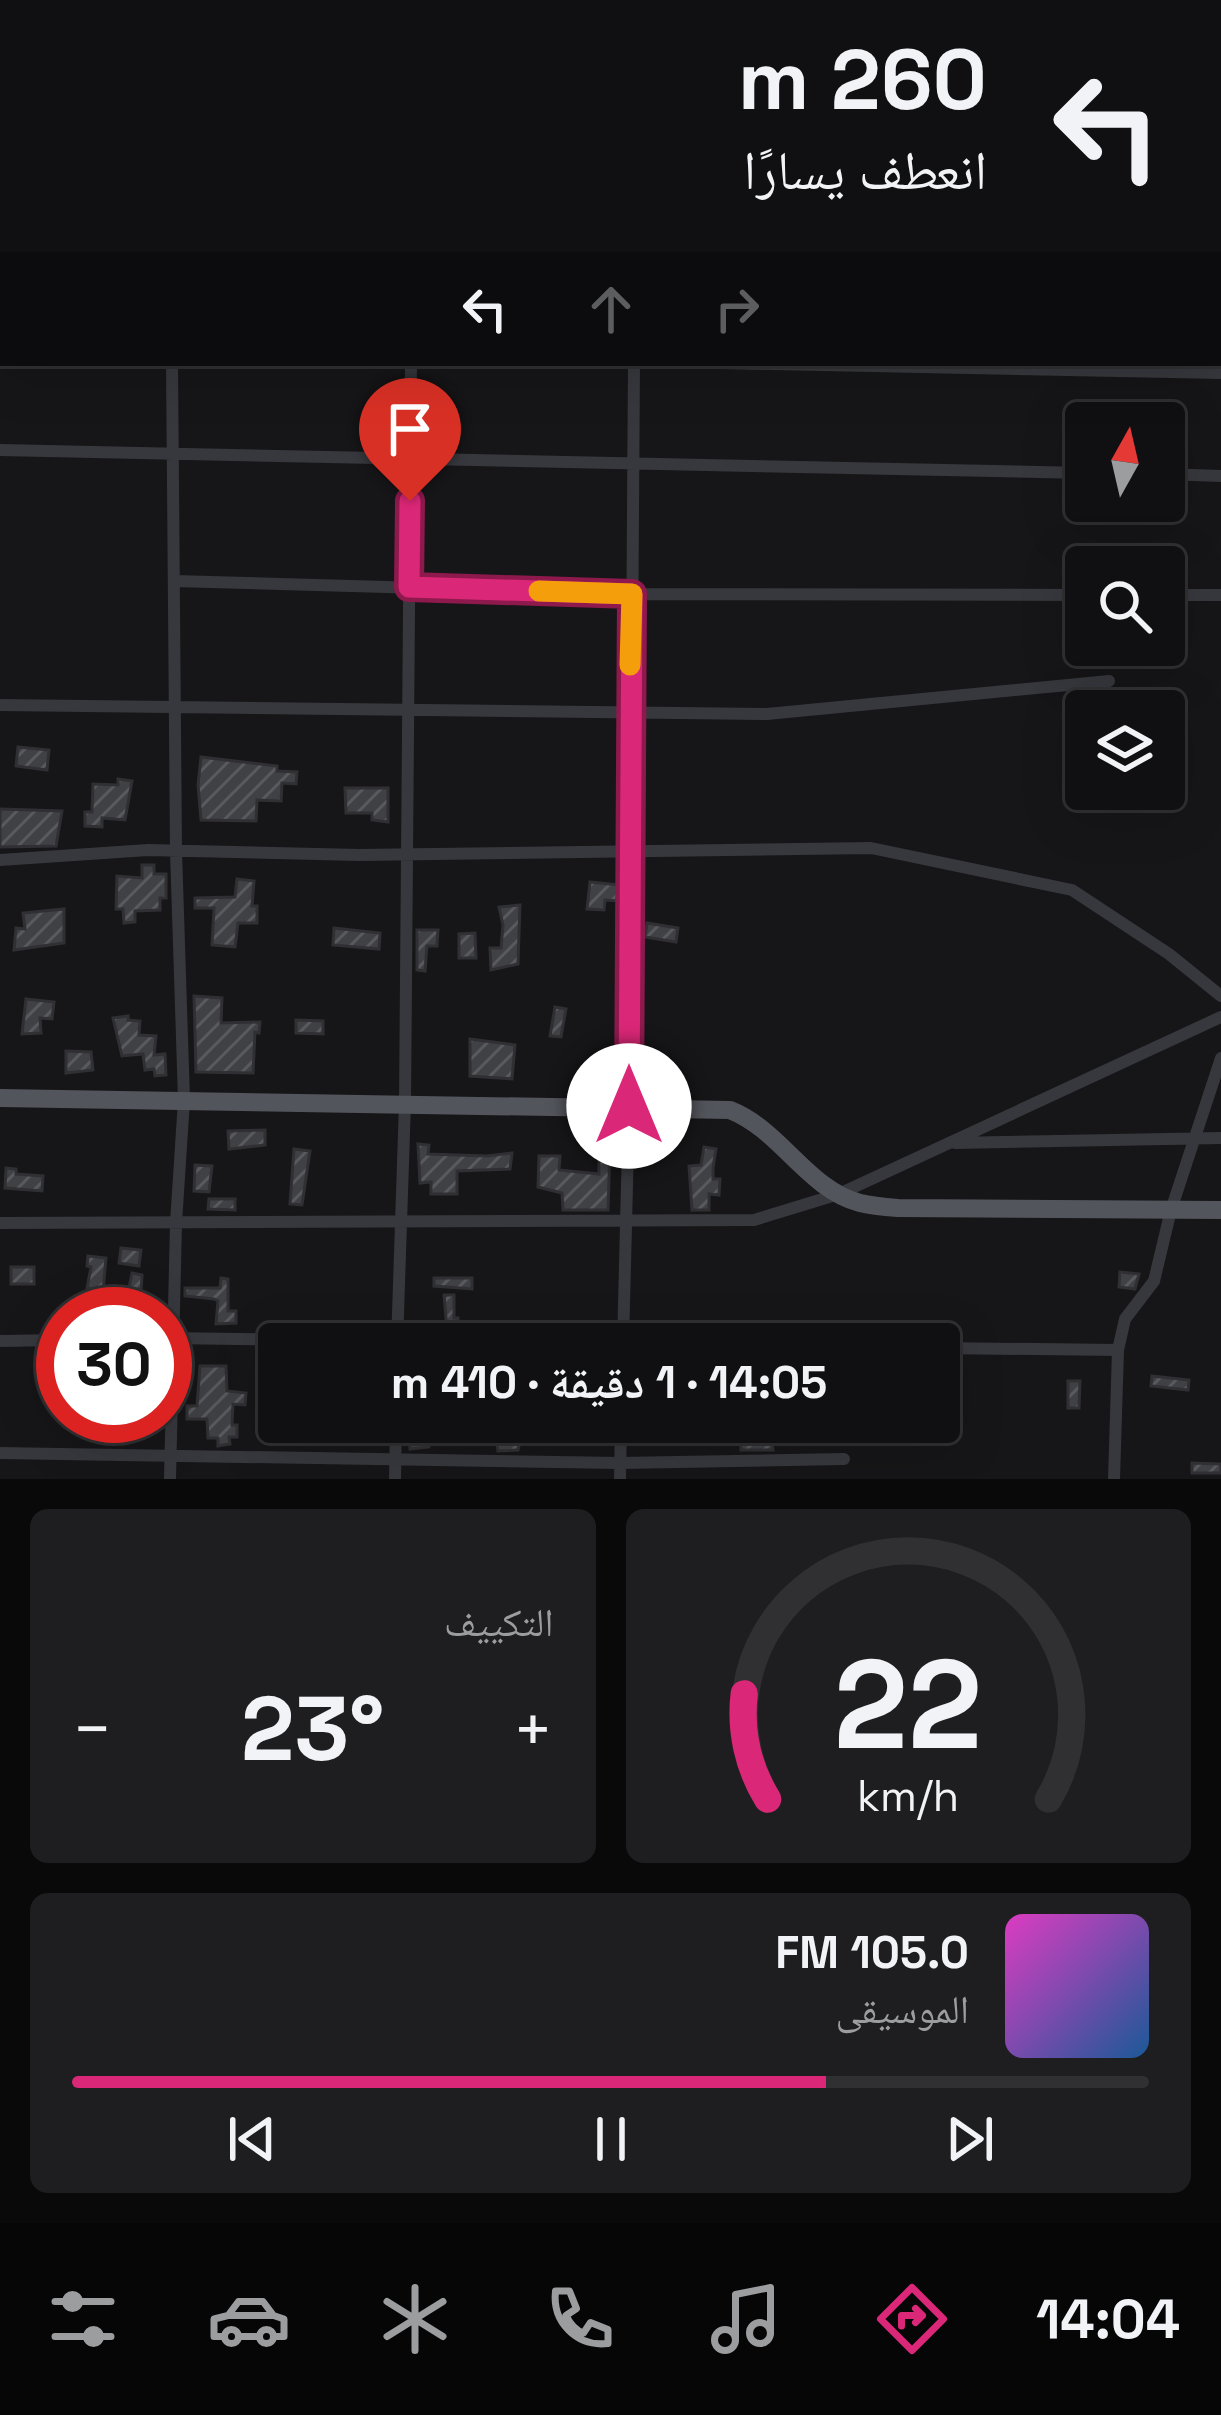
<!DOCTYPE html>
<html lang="ar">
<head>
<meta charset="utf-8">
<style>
	body { margin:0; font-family:"Space Grotesk","Noto Naskh Arabic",sans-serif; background:#1e1e20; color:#f1f3f6; direction:rtl; height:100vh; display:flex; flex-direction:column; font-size:45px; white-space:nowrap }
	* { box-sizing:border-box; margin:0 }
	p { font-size:39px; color:#9c9d9f }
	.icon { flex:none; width:66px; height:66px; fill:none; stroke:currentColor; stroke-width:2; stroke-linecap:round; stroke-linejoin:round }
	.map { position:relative; height:1479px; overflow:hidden; direction:ltr }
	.side { display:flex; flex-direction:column; gap:30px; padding:30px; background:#09090a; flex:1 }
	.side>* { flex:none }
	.top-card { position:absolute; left:0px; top:0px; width:1221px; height:366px; box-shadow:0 12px 48px #0002,0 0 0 3px #303032; direction:rtl; background:#101012; color:#f1f3f6; overflow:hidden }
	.needle { width:78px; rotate:8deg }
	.tools { position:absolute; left:1065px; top:402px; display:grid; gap:24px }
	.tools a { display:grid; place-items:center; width:120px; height:120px; border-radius:12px; background:#101012; box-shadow:0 12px 48px #0002,0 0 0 3px #303032; font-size:60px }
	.speed { position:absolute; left:36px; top:1287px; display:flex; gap:24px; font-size:60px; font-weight:700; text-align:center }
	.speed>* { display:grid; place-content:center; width:156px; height:156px; border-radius:50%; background:#101012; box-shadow:0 12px 48px #0002,0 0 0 3px #303032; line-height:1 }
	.speed .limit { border:18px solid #d22; background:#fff; color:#111 }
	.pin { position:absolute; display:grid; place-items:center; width:102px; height:102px; color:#fff; margin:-123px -51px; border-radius:50% 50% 50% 0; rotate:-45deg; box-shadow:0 0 12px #0007 }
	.pin .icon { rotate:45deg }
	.me { position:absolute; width:132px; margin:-66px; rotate:0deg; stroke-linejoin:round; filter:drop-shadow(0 0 9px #0008) }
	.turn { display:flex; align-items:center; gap:42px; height:252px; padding:0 36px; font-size:54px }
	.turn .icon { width:156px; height:156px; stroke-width:2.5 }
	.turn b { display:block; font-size:84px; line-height:102px }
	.lanes { display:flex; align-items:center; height:114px; padding:0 36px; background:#0003; justify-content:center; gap:60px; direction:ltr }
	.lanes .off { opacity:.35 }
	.big { font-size:90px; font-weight:800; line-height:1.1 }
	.side .card { flex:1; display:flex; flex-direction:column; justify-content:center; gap:18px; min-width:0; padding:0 42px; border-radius:18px; background:#1e1e20 }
	.side .dial { align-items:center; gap:0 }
	.dial svg { height:312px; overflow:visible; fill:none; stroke:#303032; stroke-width:7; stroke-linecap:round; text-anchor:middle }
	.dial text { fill:#f1f3f6; stroke:none }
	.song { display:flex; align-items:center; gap:36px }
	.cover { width:144px; height:144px; border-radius:18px; background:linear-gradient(135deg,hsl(310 70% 55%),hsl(210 70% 35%)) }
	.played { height:12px; border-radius:6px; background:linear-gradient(90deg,#db2777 70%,#303032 70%) }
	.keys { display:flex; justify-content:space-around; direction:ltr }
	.heat { display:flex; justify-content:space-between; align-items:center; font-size:66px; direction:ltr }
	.side .tiles { flex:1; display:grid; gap:30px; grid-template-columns:1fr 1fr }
	.card:last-child { grid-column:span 2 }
	.trip { position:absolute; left:258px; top:1323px; width:702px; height:120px; border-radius:12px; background:#101012; box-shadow:0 12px 48px #0002,0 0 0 3px #303032; font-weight:800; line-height:120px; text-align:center; direction:rtl }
	.tabs { display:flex; height:192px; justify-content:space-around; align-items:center; background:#060607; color:#9c9d9f }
	.tabs .icon { width:84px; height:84px }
	.tabs .selected { color:#db2777 }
	.tabs b { font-size:54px; color:#f1f3f6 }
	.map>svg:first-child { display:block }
</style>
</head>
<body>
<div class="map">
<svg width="1221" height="1479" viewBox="0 0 1221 1479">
	<defs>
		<pattern id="building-hatch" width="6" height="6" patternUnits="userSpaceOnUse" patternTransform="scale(3)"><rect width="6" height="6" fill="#404145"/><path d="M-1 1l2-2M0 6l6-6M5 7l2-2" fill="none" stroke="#595a5e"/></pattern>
	</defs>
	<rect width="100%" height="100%" fill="#161618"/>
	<!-- building -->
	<path fill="url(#building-hatch)" stroke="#303034" stroke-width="3" d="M18,747L49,750L47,770L16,766Z
		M201,757L277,766V771L297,772L296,784L282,783L281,801L257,800L256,821L201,820L198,785Z
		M118,779L132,781L125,820L102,818V827L85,826V812H92L93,784L118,785Z
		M345,788H388V822L372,820V813H346Z
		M0,809L62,811L56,846L0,847Z
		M142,865H154V874H166V898H160V910L135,911V922L124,923L123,909H116L117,876L142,878Z
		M237,879L254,881L252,906H257V923H238L235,947L212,945L214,908H195V898L235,897Z
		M590,882L620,885L619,901L605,900L604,910L587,909Z
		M520,905L518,964L491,970L490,948H501L503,925L499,907Z
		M64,909V943L14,950L16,928L25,929L23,913Z
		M647,923L678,928L676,942L645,937Z
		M334,928L380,933L379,949L333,945Z
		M417,930H438L437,946H427L425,971L417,970Z
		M475,933L476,958H459V934Z
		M194,996L222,998L221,1023L260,1022L259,1033L255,1032L253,1073L196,1072Z
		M26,999L54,1002L52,1019L40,1018L41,1033L22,1034Z
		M555,1007L566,1009L561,1037L550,1036Z
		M128,1016V1020L140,1021L139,1035L156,1036L154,1055L165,1054L166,1075L155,1076L154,1069L145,1070L143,1054L122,1056L113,1018Z
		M296,1020L323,1021V1034L296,1033Z
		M470,1039L515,1045L512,1079L470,1076Z
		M66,1051L91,1052L93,1070L66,1073Z
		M265,1130V1145L229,1149L228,1131Z
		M418,1144L429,1145L428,1154L487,1156L512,1153L510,1169L457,1171V1194H431V1182L420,1183Z
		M704,1147L716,1149L713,1168V1179H720L719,1195L709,1194V1210H692L689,1166L701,1165Z
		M599,1148H610L608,1210H563L562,1193L538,1187L539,1156H560L559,1170L599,1174Z
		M294,1149L310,1151L302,1205L290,1204Z
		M195,1165L212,1166L209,1192L194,1191Z
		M6,1168L16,1169V1174L43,1176L42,1191L5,1188Z
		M209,1199H235V1210L208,1209Z
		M121,1248L141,1250L139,1266L119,1263Z
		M88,1256L106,1258L103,1291L87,1288L91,1267L87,1266Z
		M11,1267H34V1284H11Z
		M1120,1272L1139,1274L1135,1289L1119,1287Z
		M132,1273L142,1275L140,1310L125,1307Z
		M221,1278L228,1279V1311H236V1323L216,1324L218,1301L214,1299L185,1296V1288H220Z
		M434,1278H472V1289L434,1286Z
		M444,1295H454V1318H458L459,1328L447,1330Z
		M200,1366H226L227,1391L246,1393L245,1405L233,1404L232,1425H237V1437H229L230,1444L218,1446V1438H208L207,1419H187V1406H197Z
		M1152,1376L1189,1380L1188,1390L1151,1386Z
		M1068,1381H1080L1079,1408H1068Z
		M410,1422H420V1437H429V1447L410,1449Z
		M494,1422H525L518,1450L498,1451Z
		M741,1431L770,1432L773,1450H741Z
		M1192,1463L1221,1464V1473H1192Z"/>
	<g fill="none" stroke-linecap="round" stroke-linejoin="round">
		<!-- street -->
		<path stroke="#37383d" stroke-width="12" d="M0,132L3,140
			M0,195L3,189
			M719,363L1221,373
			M0,450L1086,473
			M1164,474L1221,476
			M174,581L631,594L1086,595
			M1164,595H1221
			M0,705L767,714L1109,681
			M0,860L148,850L359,855L871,848L1072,890L1169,954L1221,996
			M955,1143L1221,1138
			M0,1223L754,1220L839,1194L1221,1017
			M166,1338L611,1344
			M0,1341L63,1340
			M397,1344L405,1103L411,363
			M623,1344L629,1106L634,363
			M939,1348L1118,1350
			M0,1453L620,1463L844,1459
			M170,1479L176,1223L184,1100L176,851L172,363
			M395,1479L396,1422
			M620,1479L621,1422
			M1114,1479L1118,1350L1125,1319L1154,1281L1171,1210L1221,1058"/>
		<!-- primary -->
		<path stroke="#53555c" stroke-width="18" d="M0,1098L730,1110C781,1130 807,1189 860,1203C872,1206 885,1207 898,1208L1221,1210"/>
		<!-- rail casing -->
		<g stroke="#4a4c52" stroke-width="9">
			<path id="rail" d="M0,168H3
				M1218,187H1221"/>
		</g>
		<!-- rail -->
		<use href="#rail" stroke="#111113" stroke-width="4.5" stroke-dasharray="14" stroke-linecap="butt"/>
	</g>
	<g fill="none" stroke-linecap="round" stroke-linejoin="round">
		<!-- route casing -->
		<g stroke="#8e194d" stroke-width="30">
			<path id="route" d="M410,501L409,587L632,594L629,1106"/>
		</g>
		<!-- route -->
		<use href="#route" stroke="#db2777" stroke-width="21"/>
		<!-- slow -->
		<path stroke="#f59e0b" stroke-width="21" d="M539,591L632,594L630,665"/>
	</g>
</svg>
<div class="tools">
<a><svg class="needle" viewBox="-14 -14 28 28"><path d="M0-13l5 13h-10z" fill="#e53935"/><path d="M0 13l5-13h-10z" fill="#9c9d9f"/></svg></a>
<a><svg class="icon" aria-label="search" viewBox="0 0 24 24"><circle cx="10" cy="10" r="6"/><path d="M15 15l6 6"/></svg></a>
<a><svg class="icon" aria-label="layers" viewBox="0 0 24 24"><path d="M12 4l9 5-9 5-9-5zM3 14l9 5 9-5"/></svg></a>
</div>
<div class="speed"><div class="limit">30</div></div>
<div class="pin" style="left:410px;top:501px;background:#d93025"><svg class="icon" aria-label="arrive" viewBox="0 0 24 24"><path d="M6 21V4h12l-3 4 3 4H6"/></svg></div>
<svg class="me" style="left:629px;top:1106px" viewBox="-20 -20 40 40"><circle r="19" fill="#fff"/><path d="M0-13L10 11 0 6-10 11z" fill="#db2777"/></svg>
<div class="trip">14:05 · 1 دقيقة · 410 m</div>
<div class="top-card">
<div class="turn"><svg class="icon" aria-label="left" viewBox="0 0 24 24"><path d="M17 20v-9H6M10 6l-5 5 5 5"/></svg><div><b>260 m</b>انعطف يسارًا</div></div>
<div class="lanes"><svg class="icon" aria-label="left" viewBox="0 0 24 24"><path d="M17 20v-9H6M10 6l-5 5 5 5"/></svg><svg class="icon off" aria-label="ahead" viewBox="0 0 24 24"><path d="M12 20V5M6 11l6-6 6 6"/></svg><svg class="icon off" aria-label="right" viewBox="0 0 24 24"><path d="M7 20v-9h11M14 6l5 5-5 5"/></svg></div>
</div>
</div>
<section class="side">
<div class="tiles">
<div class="card dial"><svg viewBox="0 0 100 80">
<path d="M14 69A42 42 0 1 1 86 69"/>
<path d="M14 69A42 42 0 0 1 8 42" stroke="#db2777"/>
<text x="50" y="56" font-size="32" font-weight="700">22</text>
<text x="50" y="72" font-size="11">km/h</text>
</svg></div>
<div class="card"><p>التكييف</p>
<div class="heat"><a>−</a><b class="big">23°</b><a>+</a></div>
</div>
<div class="card">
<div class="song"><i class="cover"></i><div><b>105.0 FM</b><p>الموسيقى</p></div></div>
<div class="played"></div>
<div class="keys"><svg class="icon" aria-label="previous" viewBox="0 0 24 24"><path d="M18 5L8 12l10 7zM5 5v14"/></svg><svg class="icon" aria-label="pause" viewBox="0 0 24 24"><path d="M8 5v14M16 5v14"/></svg><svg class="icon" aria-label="next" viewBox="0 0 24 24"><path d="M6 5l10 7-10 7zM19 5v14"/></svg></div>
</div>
</div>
</section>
<nav class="tabs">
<b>14:04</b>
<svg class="icon selected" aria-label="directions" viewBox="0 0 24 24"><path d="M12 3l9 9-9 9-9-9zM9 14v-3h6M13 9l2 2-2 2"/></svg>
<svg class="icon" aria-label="music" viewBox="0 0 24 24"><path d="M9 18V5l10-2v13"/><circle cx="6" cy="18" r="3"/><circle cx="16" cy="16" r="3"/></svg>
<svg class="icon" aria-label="phone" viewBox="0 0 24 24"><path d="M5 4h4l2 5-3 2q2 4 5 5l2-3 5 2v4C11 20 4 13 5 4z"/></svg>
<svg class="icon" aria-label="climate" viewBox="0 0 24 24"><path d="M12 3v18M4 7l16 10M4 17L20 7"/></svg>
<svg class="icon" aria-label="car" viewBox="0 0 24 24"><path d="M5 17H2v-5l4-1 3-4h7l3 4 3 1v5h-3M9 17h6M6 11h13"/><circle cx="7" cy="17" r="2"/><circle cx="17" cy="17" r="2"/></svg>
<svg class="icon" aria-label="filters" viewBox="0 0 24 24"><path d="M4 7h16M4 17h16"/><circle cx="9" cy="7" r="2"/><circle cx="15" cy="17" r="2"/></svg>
</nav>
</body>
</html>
